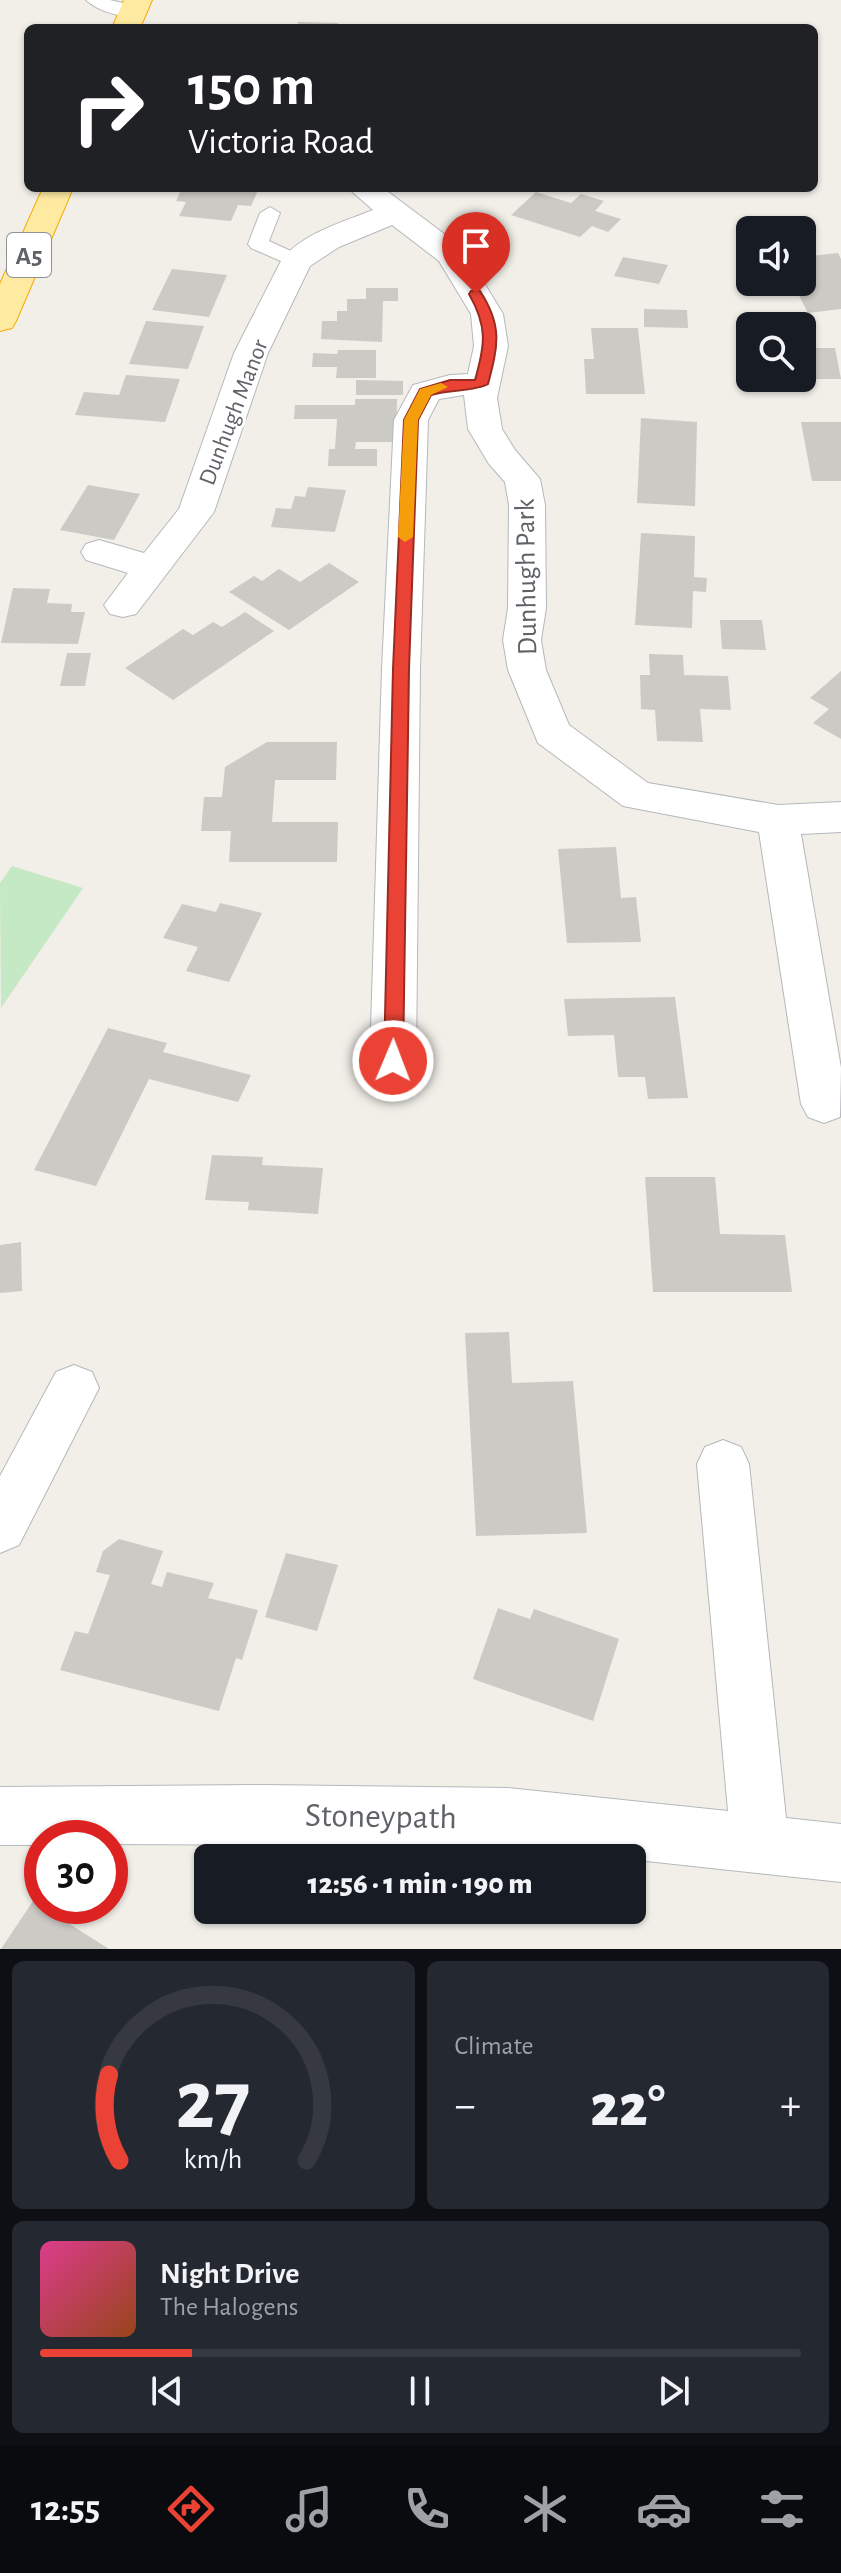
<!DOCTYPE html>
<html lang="en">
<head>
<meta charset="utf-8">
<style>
	body { margin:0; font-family:"Alegreya Sans",sans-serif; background:#242831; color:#f1f3f6; height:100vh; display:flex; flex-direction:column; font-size:30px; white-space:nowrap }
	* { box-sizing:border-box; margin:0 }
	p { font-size:26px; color:#9ea1a6 }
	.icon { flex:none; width:44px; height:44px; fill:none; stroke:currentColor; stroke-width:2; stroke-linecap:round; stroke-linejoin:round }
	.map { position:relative; height:1949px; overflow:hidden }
	.drawer { display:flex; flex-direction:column; gap:12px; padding:12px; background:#0d0f14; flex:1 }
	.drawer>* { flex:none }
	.top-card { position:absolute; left:24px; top:24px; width:794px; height:168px; border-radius:12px; box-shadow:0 2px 6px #0004; background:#202124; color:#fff; overflow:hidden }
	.controls { position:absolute; left:736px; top:216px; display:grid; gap:16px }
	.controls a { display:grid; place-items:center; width:80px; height:80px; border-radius:12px; background:#171b24; box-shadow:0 2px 6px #0004; font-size:40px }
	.speed { position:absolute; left:24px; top:1820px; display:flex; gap:16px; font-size:40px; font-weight:700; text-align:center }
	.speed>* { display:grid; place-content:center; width:104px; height:104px; border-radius:50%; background:#171b24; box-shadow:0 2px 6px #0004; line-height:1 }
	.speed .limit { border:12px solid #d22; background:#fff; color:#111 }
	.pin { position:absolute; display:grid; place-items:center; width:68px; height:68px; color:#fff; margin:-82px -34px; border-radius:50% 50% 50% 0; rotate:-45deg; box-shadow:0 0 8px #0007 }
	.pin .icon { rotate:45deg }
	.me { position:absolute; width:88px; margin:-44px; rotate:1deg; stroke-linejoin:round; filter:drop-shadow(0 0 6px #0008) }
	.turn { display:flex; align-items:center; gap:28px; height:168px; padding:0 32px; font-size:36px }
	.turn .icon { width:104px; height:104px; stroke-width:2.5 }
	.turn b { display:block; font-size:56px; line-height:68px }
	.big { font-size:60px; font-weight:800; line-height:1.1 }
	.drawer .widget { flex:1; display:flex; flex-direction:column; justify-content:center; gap:12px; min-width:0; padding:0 28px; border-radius:12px; background:#242831 }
	.drawer .dial { align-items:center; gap:0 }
	.dial svg { height:208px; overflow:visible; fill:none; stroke:#363941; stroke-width:7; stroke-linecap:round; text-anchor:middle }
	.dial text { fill:#f1f3f6; stroke:none }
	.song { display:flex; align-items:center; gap:24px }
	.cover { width:96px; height:96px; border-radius:12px; background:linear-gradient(135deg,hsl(330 70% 55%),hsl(20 70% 35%)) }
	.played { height:8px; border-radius:4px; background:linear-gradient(90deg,#ea4335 20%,#363941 20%) }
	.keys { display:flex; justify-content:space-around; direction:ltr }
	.heat { display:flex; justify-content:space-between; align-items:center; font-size:44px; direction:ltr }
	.drawer .tiles { flex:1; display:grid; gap:12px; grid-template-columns:1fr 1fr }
	.widget:last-child { grid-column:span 2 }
	.trip { position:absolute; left:194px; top:1844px; width:452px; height:80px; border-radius:12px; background:#171b24; box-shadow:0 2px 6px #0004; font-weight:800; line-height:80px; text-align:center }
	.menu { display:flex; height:128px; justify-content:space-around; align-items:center; background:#090b0e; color:#9ea1a6 }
	.menu .icon { width:56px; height:56px }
	.menu .active { color:#ea4335 }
	.menu b { font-size:36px; color:#f1f3f6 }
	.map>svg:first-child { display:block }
</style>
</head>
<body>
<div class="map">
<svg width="841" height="1949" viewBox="0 0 841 1949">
	<rect width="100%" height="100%" fill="#f1efe8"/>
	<!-- green -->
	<path fill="#c5e8c5" d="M12,866L83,888L1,1008L0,883Z"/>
	<!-- building -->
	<path fill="#cccac5" d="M298,22L338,23L337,28H298Z
		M182,188H259L251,206L238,205L231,221L179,216L186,202L176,201Z
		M536,192L571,203L581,194L604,201L595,211L621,219L608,232L592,226L580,237L511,215Z
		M838,253L841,259V309L808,313L792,282H802V257Z
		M623,257L668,265L659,284L614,276Z
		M172,269L227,275L209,317L152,310Z
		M366,288H398V301H383L382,342L321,339L322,321H337V311H347V299H366Z
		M644,309L687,310L688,328L644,327Z
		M146,321L204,326L188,369L129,364Z
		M591,328H638L645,394H586L584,359H594Z
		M802,348H835L841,379H802Z
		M338,350H376V378H336L337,367H312L313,353L337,354Z
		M126,375L180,379L165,422L75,415L84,392L119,395Z
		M356,380L403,381V395H356Z
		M355,399H397L396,442H356L355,449H377V466H328L329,449H335L337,419H294L295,405H355Z
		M641,418L697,422L695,506L637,503Z
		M801,422H841V481H812Z
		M88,485L140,494L114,540L60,530Z
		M308,487L346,490L335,532L271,527L276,508L291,509L295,496L305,497Z
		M641,533L695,536L694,577L707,578L706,592L693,591L692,628L635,625Z
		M329,563L359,582L289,630L229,592L254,576L262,581L279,569L300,582Z
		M13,588L50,589L47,603L72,604L71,612H85L78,644L1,643Z
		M245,612L274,631L173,700L125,668L183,629L193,635L213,622L222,627Z
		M720,620H762L766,650L722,649Z
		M67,653H91L85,686H60Z
		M649,654L683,655L684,675L728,676L731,710L700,709L703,742L657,741L655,710L641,709L640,675H650Z
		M841,671V739L813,723L829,709L810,698Z
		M267,742H337L336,780H275L272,822H338L337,862H229L231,831H201L204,797H222L225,767Z
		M616,847L621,898L636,897L641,942L567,943L558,849Z
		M220,903L262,913L229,982L186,971L198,947L163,938L182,904L216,912Z
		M675,997L688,1098L648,1099L645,1077H618L614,1035L568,1036L564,999Z
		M108,1028L167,1043L163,1052L251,1075L238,1102L149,1079L96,1186L34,1170Z
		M212,1155L263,1157L262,1165L323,1168L318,1214L248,1210L249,1202L205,1200Z
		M645,1177H715L720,1234L785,1235L792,1292H653Z
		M21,1242L22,1291L0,1293V1245Z
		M509,1332L512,1383L573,1381L587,1533L476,1536L465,1333Z
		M119,1539L163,1551L151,1584L162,1587L167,1572L214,1583L208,1598L258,1610L242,1660L236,1658L219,1711L60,1670L75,1631L88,1634L110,1575L96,1572L103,1551Z
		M286,1553L338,1565L317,1631L265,1617Z
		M498,1608L530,1619L534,1609L619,1639L593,1721L473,1679Z
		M33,1901L109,1949H1Z"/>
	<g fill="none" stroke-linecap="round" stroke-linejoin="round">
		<!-- service casing -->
		<g stroke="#b5b8bc" stroke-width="2">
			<path id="service" d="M86,0H110L140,7L143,11C130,23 98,11 86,0Z
				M270,207L280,213L269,241L304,257L307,261L304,265H290L251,248L248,244L260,213Z"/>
		</g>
		<!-- minor casing -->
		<g stroke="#b5b8bc" stroke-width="2">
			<path id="minor" d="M348,188H383L463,248L503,314L508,346L497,398L502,429L515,450L540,479L545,505L546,608L541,640L546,670L569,725L648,783L778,805L841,802V832L801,834L841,1068L840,1117L824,1123L808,1117L801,1104L759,832L623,806L538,743L508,670L503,640L508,608L509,505L505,482L489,464L468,429L464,395L439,399L428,420L420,669L416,1061L409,1074L393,1079L377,1074L370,1061L382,669L394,420L413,385L450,375L468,374L474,346L471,314L439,261L392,225L339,247L310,266L268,353L214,512L136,614L123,617L110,614L104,605L128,573L86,560L81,552L86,544L99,540L144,553L179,509L234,353L281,261C300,234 343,222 373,210Z
				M74,1365L92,1372L99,1388L19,1545L0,1553V1476L56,1372Z
				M723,1440L741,1447L749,1464L786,1818L841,1824V1882L508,1846L110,1844V1838H42V1845H0V1787L265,1785L508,1788L728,1811L697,1464L705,1447Z"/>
		</g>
		<!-- trunk casing -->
		<g stroke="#f9ab00" stroke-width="2">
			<path id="trunk" d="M124,0H152L140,28H112Z
				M43,188H73L16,321L12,328L0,331V284Z"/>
		</g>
		<!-- service -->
		<use href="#service" fill="#fff" fill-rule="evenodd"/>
		<!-- minor -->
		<use href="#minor" fill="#fff" fill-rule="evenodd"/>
		<!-- trunk -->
		<use href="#trunk" fill="#feeaa1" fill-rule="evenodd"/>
	</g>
	<!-- route -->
	<path fill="#ea4335" stroke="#982c22" stroke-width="2" d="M471,291H480C503,326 498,346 488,384C477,391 447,390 431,395L418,420L409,669L403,1061L400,1066H387L384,1061L393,669L404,420L420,389L450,380H475C485,345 488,327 469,294Z"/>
	<!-- slow -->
	<path fill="#f59e0b" d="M441,383L448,387L431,395L418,420L413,537L405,542L398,537L404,420L420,389Z"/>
	<g text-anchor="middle" stroke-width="6" stroke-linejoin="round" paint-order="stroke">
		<!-- far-street labels -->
		<g font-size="24" fill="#5f6368" stroke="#fff">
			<text transform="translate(233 412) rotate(-69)" y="8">Dunhugh Manor</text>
		</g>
		<!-- shield labels -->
		<rect fill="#fff" stroke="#8f9295" stroke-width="2" x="7" y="233" width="44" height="44" rx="6"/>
		<g font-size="26" font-weight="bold" fill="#5f6368">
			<text x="29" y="264">A5</text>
		</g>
		<!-- street labels -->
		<g font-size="28" fill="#5f6368" stroke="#fff">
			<text transform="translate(525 577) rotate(-91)" y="10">Dunhugh Park</text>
		</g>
		<!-- near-street labels -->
		<g font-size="34" fill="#5f6368" stroke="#fff">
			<text transform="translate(381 1815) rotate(1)" y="12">Stoneypath</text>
		</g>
	</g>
</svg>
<div class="controls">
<a><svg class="icon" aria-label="sound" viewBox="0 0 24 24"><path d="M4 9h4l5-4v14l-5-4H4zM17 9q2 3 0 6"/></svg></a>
<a><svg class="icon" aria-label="search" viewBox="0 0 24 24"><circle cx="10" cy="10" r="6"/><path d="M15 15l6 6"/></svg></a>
</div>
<div class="speed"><div class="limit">30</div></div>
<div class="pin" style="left:476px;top:294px;background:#d93025"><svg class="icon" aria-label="arrive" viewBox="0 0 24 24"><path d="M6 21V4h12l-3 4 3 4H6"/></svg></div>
<svg class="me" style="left:393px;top:1061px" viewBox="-20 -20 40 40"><circle r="17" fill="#ea4335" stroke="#fff" stroke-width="3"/><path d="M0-11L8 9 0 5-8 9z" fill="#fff"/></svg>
<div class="trip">12:56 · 1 min · 190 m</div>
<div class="top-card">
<div class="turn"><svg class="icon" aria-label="right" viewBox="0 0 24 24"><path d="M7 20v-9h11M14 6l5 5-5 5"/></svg><div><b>150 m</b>Victoria Road</div></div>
</div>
</div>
<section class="drawer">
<div class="tiles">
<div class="widget dial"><svg viewBox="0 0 100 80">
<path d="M14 69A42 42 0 1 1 86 69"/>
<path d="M14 69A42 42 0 0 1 10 36" stroke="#ea4335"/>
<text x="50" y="56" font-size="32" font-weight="700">27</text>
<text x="50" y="72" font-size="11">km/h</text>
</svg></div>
<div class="widget"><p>Climate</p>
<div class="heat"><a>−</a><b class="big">22°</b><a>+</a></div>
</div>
<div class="widget">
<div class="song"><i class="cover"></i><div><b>Night Drive</b><p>The Halogens</p></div></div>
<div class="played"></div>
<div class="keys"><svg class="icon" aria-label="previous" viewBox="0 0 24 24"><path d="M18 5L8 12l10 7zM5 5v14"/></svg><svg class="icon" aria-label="pause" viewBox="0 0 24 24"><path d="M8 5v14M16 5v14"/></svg><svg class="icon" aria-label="next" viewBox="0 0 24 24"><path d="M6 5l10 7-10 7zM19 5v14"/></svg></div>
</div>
</div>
</section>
<nav class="menu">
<b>12:55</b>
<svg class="icon active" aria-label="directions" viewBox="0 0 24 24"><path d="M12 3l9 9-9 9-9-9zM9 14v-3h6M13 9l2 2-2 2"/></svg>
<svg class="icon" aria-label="music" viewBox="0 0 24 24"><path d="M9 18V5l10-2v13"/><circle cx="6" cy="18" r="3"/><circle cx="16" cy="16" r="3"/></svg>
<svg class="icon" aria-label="phone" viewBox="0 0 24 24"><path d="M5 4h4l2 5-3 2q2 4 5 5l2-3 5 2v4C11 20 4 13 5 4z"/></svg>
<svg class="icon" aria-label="climate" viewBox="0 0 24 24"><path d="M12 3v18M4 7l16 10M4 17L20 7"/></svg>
<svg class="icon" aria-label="car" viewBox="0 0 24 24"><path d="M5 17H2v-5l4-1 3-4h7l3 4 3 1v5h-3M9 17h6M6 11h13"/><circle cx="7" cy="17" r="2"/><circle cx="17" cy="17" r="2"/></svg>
<svg class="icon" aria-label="filters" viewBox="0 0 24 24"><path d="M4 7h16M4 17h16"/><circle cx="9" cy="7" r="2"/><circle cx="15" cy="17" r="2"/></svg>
</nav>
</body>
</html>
